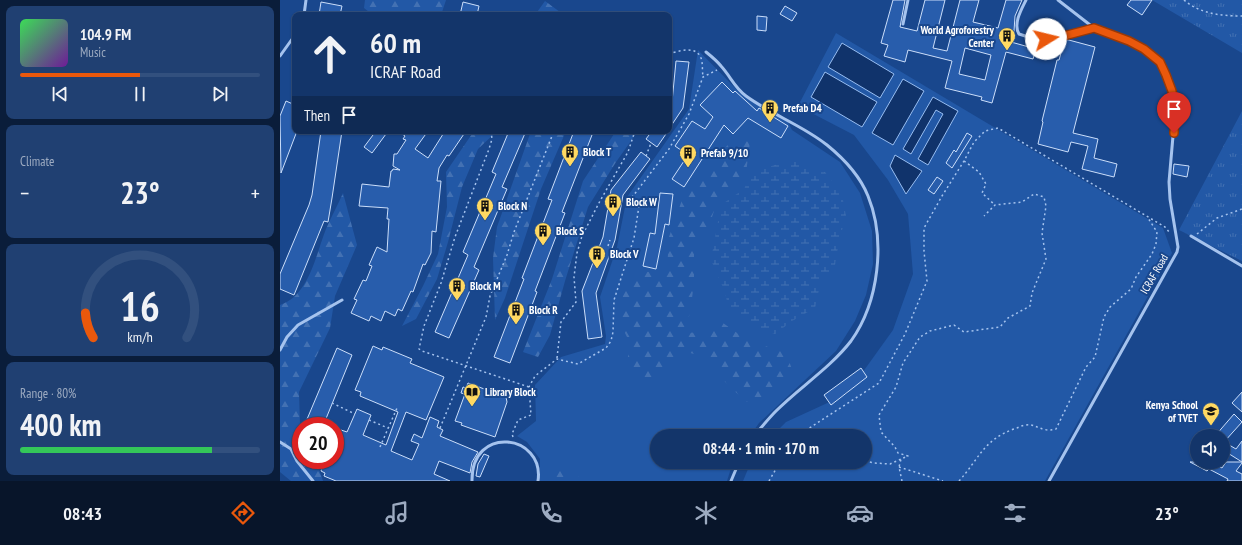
<!DOCTYPE html>
<html lang="en">
<head>
<meta charset="utf-8">
<style>
	body { margin:0; font-family:"PT Sans Narrow",sans-serif; background:#204072; color:#f1f3f6; height:100vh; display:flex; flex-direction:column; font-size:15px; white-space:nowrap }
	* { box-sizing:border-box; margin:0 }
	p { font-size:13px; color:#9dabc1 }
	.icon { flex:none; width:22px; height:22px; fill:none; stroke:currentColor; stroke-width:2; stroke-linecap:round; stroke-linejoin:round }
	.map { position:relative; flex:1; overflow:hidden }
	.side { display:flex; flex-direction:column; gap:6px; padding:6px; background:#0a1d3a; width:280px }
	.side>* { flex:none }
	.hud { position:absolute; left:12px; top:12px; width:380px; height:122px; border-radius:8px; box-shadow:0 1px 3px #0004,0 0 0 1px #32507e; background:#13356a; color:#f1f3f6; overflow:hidden }
	.fabs { position:absolute; left:910px; top:429px; display:grid; gap:8px }
	.fabs a { display:grid; place-items:center; width:40px; height:40px; border-radius:50%; background:#13356a; box-shadow:0 1px 3px #0004,0 0 0 1px #32507e; font-size:20px }
	.speed { position:absolute; left:12px; top:417px; display:flex; gap:8px; font-size:20px; font-weight:700; text-align:center }
	.speed>* { display:grid; place-content:center; width:52px; height:52px; border-radius:50%; background:#13356a; box-shadow:0 1px 3px #0004,0 0 0 1px #32507e; line-height:1 }
	.speed .limit { border:6px solid #d22; background:#fff; color:#111 }
	.pin { position:absolute; display:grid; place-items:center; width:34px; height:34px; color:#fff; margin:-41px -17px; border-radius:50% 50% 50% 0; rotate:-45deg; box-shadow:0 0 4px #0007 }
	.pin .icon { rotate:45deg }
	.me { position:absolute; width:44px; margin:-22px; rotate:81deg; stroke-linejoin:round; filter:drop-shadow(0 0 3px #0008) }
	.turn { display:flex; align-items:center; gap:14px; height:84px; padding:0 12px; font-size:18px }
	.turn .icon { width:52px; height:52px; stroke-width:2.5 }
	.turn b { display:block; font-size:28px; line-height:34px }
	.then { display:flex; align-items:center; height:38px; padding:0 12px; background:#0003; gap:8px; font-size:15px }
	.big { font-size:30px; font-weight:800; line-height:1.1 }
	.side .tile { flex:1; display:flex; flex-direction:column; justify-content:center; gap:6px; min-width:0; padding:0 14px; border-radius:8px; background:#204072 }
	.side .dial { align-items:center; gap:0 }
	.dial svg { height:104px; overflow:visible; fill:none; stroke:#32507e; stroke-width:7; stroke-linecap:round; text-anchor:middle }
	.dial text { fill:#f1f3f6; stroke:none }
	.song { display:flex; align-items:center; gap:12px }
	.cover { width:48px; height:48px; border-radius:6px; background:linear-gradient(135deg,hsl(130 70% 55%),hsl(280 70% 35%)) }
	.played { height:4px; border-radius:2px; background:linear-gradient(90deg,#ea580c 50%,#32507e 50%) }
	.keys { display:flex; justify-content:space-around; direction:ltr }
	.heat { display:flex; justify-content:space-between; align-items:center; font-size:22px; direction:ltr }
	.charge { height:6px; border-radius:3px; background:linear-gradient(90deg,#34c759 80%,#32507e 0) }
	.trip { position:absolute; left:370px; top:429px; width:222px; height:40px; border-radius:20px; background:#13356a; box-shadow:0 1px 3px #0004,0 0 0 1px #32507e; font-weight:800; line-height:40px; text-align:center }
	.tab-bar { display:flex; height:64px; justify-content:space-around; align-items:center; background:#08152a; color:#9dabc1 }
	.tab-bar .icon { width:28px; height:28px }
	.tab-bar .active { color:#ea580c }
	.tab-bar b { font-size:18px; color:#f1f3f6 }
	main { display:flex; flex:1; min-height:0 }
	.map>svg:first-child { display:block }
</style>
</head>
<body>
<main>
<section class="side">
<div class="tile">
<div class="song"><i class="cover"></i><div><b>104.9 FM</b><p>Music</p></div></div>
<div class="played"></div>
<div class="keys"><svg class="icon" aria-label="previous" viewBox="0 0 24 24"><path d="M18 5L8 12l10 7zM5 5v14"/></svg><svg class="icon" aria-label="pause" viewBox="0 0 24 24"><path d="M8 5v14M16 5v14"/></svg><svg class="icon" aria-label="next" viewBox="0 0 24 24"><path d="M6 5l10 7-10 7zM19 5v14"/></svg></div>
</div>
<div class="tile"><p>Climate</p>
<div class="heat"><a>−</a><b class="big">23°</b><a>+</a></div>
</div>
<div class="tile dial"><svg viewBox="0 0 100 80">
<path d="M14 69A42 42 0 1 1 86 69"/>
<path d="M14 69A42 42 0 0 1 8 50" stroke="#ea580c"/>
<text x="50" y="56" font-size="32" font-weight="700">16</text>
<text x="50" y="72" font-size="11">km/h</text>
</svg></div>
<div class="tile"><p>Range · 80%</p><b class="big">400 km</b><div class="charge"></div></div>
</section>
<div class="map">
<svg width="962" height="481" viewBox="0 0 962 481">
	<defs>
		<pattern id="forest-firs" width="22" height="20" patternUnits="userSpaceOnUse"><rect width="22" height="20" fill="#2258a6"/><path d="M5 1l3.5 6h-7zM16 11l3.5 6h-7z" fill="#4371b3"/></pattern>
		<pattern id="wetland-marsh" width="20" height="14" patternUnits="userSpaceOnUse"><rect width="20" height="14" fill="#2258a6"/><path d="M1 5h8M5 5V1M11 12h8M15 12V8" fill="none" stroke="#4371b3"/></pattern>
		<pattern id="park-tufts" width="24" height="20" patternUnits="userSpaceOnUse"><rect width="24" height="20" fill="#2258a6"/><path d="M3 7l-1-3M5 7V3M7 7l1-3M15 17l-1-3M17 17v-4M19 17l1-3" fill="none" stroke="#4371b3"/></pattern>
	</defs>
	<rect width="100%" height="100%" fill="#19478d"/>
	<!-- green -->
	<path fill="#2258a6" d="M556,33L883,228L892,253L765,481H463L471,462H585V436H492L506,422L567,394L613,330L633,274L628,214L608,180L574,135L518,106Z
		M418,50L461,94L508,122L512,130L560,162L580,193L592,231L593,264L586,295L575,321L556,351L479,423L470,436H377V462H453L447,481H260V459L247,442L237,436L256,421L255,385L281,357L325,344L326,336L320,297L337,247L347,197L409,109Z"/>
	<!-- forest -->
	<path fill="url(#forest-firs)" d="M85,0H166L161,15H93L84,8Z
		M265,1L284,15H255Z
		M194,131H217L198,149L182,187L168,242L157,279L136,319L122,326L143,286L158,254L167,207L166,172Z
		M251,131H286L261,189L225,298L215,320L213,258L217,227Z
		M336,131H358L336,162L308,207L285,281L270,335L258,357L243,352L272,279L303,181Z
		M454,138L470,142L466,173L437,202L428,229L414,240V283L410,313L404,333L425,332L443,323L467,340L506,353L513,372L495,395L466,402L437,374L425,357L403,351L383,368L377,378L361,381L348,358L349,341L341,325V301L352,271L370,272L387,270L389,237L402,200L425,170Z
		M63,193L77,245L55,296L50,328L19,392L21,460H36L43,481H11L0,472V305C29,296 36,254 46,229C51,217 58,205 63,193Z
		M276,463L292,470L303,481H267L266,477Z"/>
	<!-- wetland -->
	<path fill="url(#wetland-marsh)" d="M516,159L527,169L545,172L562,195L566,216L559,241L555,265L540,285L535,308L512,321L495,334L473,327L449,311L445,292L431,260L441,205L464,189L474,171Z"/>
	<!-- park -->
	<path fill="url(#park-tufts)" d="M872,0H962V53Z
		M962,111V261L899,230Z"/>
	<!-- water -->
	<path fill="#10336b" stroke="#97bdf1" d="M562,43L614,74L600,98L548,67Z
		M545,72L597,102L582,127L531,97Z
		M623,79L644,91L613,145L592,133Z
		M653,97L678,111L648,165L638,159L663,114L656,110L631,154L623,149Z
		M615,155L642,171L626,194L610,166Z"/>
	<!-- building -->
	<path fill="#285dac" stroke="#cbdefa" fill-rule="evenodd" d="M613,0H625L620,27L637,31L645,0H665L653,48L667,51L680,0H699L693,22L718,28L726,0H742L735,16L734,31L731,42L756,49L753,59L726,52L712,103L701,100L702,97L665,88L672,61L628,50L625,62L604,56L608,45L601,43ZM685,48L711,55L705,80L679,74Z
		M851,0H872L862,15L847,5Z
		M41,2L62,6L60,15H39Z
		M183,2L199,6L197,15H180Z
		M505,6L517,13L512,21L500,14Z
		M477,16L487,17L486,31L477,30Z
		M785,39L815,47L793,133L818,139L814,158L837,164L834,177L802,169L808,146L791,142L788,152L758,144L763,122L762,121L777,60H779Z
		M396,61L409,62L403,108L389,129V106L392,102Z
		M442,82L453,93L455,91L477,111L479,108L508,126L501,138L468,118L453,134L444,125L404,187L392,179L408,155L395,146L412,121L425,129L433,117L420,105Z
		M6,101L15,105V131H17L1,173L0,116Z
		M41,131H62L52,198L48,222L44,221L14,295L0,289V274L29,205L32,195Z
		M96,131H101L106,134L92,153L84,147Z
		M118,131H148L135,149L148,158L165,131H186L169,156L167,155L159,168L157,181H161L156,232L152,231L151,253L145,265L143,264L133,292L131,291L122,311L118,309L115,316L105,311L101,321L91,316L89,321L71,313L77,300L74,299L83,280L86,281L92,266L89,265L97,247L107,252L109,219H107L108,208L79,206L82,184L109,187L111,171H112L113,169L120,170L113,166L114,154H117L126,140L123,139L125,136Z
		M229,131H246L222,187L227,189L194,267L199,270L169,338L155,332L188,255L183,252L216,174L212,172Z
		M294,131H303L312,135L282,212L285,213L255,291L257,292L230,363L214,357L244,279L242,278L272,200L268,199Z
		M372,131H388L377,147L366,139Z
		M687,133L692,136L672,168L666,163L674,150L676,152Z
		M361,152L370,159L343,195L335,240L316,293L322,337L308,339L302,291L323,237L331,190Z
		M894,164L909,166L907,177L893,174Z
		M657,177L663,181L654,194L648,190Z
		M380,193L393,194L389,225L385,224L376,269L363,266L370,233L375,234Z
		M93,346L102,350L103,347L132,359L130,363L164,377L146,420L126,412L111,451L132,460L139,444L131,441L134,434L142,438L150,417L159,421L157,427L163,430L160,436L198,452L192,462L190,473L159,461L154,474L170,481H56L44,476L45,473L41,471L45,460H55V436L58,429L67,432L77,409L91,415L83,435L106,445L118,412L80,396L81,392L75,390Z
		M57,348L72,355L43,426H29L25,424Z
		M581,368L587,377L551,405L544,395Z
		M188,383L226,397L227,402L215,437L181,425L182,423L175,421L185,394L181,393L183,387L186,388Z
		M962,392V412L952,403Z
		M954,414L962,422L944,442L956,449L962,441V463L956,471L962,474V481H947L948,479L929,469L927,471L910,462H932L942,468L946,462H962L943,450V436H935Z
		M204,454L209,456L200,477L196,476L198,464Z"/>
	<g fill="none" stroke-linecap="round" stroke-linejoin="round">
		<!-- path -->
		<path stroke="#a5c3ee" stroke-width="1.5" stroke-dasharray="2 3" stroke-linecap="butt" d="M904,0C920,14 942,16 962,16
			M389,54C398,51 416,45 421,58C423,63 422,71 423,76
			M211,131L212,139L209,149L175,237L161,283L144,326L139,349L142,351L249,387
			M366,156L371,143
			M684,161L699,172L706,184L702,193L715,205
			M917,234L937,218L962,209
			M328,246L330,240
			M277,358L281,322L296,302L294,277L297,253L302,236L320,201L348,152L355,131
			M52,403L75,414
			M89,420L108,428
			M160,428L206,317L210,296L227,255L234,232L274,131
			M517,436L599,383L625,334L647,281L644,251V228L662,196L684,161L694,142L705,131L718,128L885,227L890,233
			M233,437L232,434L238,420L251,415L249,387L255,376L277,359L298,364L326,348L331,341L333,332L334,300L354,238L359,206L351,201L353,196L389,149L409,114L423,77L437,70
			M100,447L117,408
			M585,461L594,463L610,464L621,459
			M537,462L539,465L542,462
			M499,464L504,462
			M619,467L663,481
			M489,481L500,462
			M622,481L619,467L621,459L628,456L618,453L615,447L601,432L599,415L616,387L623,363L640,337L650,331L674,325L684,332L720,327L728,318L750,306L752,293L766,259L762,233L766,206L764,197L754,194L742,202L715,205L704,216
			M679,481C699,459 703,440 734,429C738,428 742,425 746,425C756,423 761,433 776,429L806,367L815,357L824,317L830,307L851,289L856,277L872,254L876,244L877,232L868,218"/>
		<!-- lane -->
		<path stroke="#a5c3ee" stroke-width="3" d="M746,0C741,10 733,24 739,34C767,44 787,35 814,28
			M24,15L26,0
			M623,24L628,0
			M426,52C431,56 437,61 441,66C451,77 454,87 466,96C492,115 522,125 547,145C563,158 580,176 588,196C606,240 599,302 571,341C550,368 520,387 496,411C488,419 481,428 474,436
			M0,56L15,35
			M911,236L962,266
			M0,350L7,337L18,325L62,300
			M0,442L11,449L17,461L33,481
			M192,481C191,424 265,434 258,481
			M451,481L459,462
			M769,481L893,259L897,252L898,247L890,199L889,182L895,113L891,91L887,75L880,62L864,49L849,41L814,28L778,0"/>
	</g>
	<g fill="none" stroke-linecap="round" stroke-linejoin="round">
		<!-- route casing -->
		<g stroke="#983908" stroke-width="10">
			<path id="route" d="M766,39L776,38L814,28L849,41L864,49L880,62L886,75L892,91L895,113L894,133"/>
		</g>
		<!-- route -->
		<use href="#route" stroke="#ea580c" stroke-width="7"/>
	</g>
	<!-- icons -->
	<defs>
		<g id="building-pin" transform="scale(0.9)"><path d="M0 17L-7.5 6A9.5 9.5 0 1 1 7.5 6Z" fill="#ffd962" stroke="#19478d"/><path d="M-4-6H4V6H1V3H-1V6H-4ZM-2.5-4.3h1.7v1.8h-1.7ZM.8-4.3h1.7v1.8H.8ZM-2.5-1h1.7V.8h-1.7ZM.8-1h1.7V.8H.8Z" fill="#111"/></g>
		<g id="library-pin" transform="scale(0.9)"><path d="M0 17L-7.5 6A9.5 9.5 0 1 1 7.5 6Z" fill="#ffd962" stroke="#19478d"/><path d="M-6-4Q-3-5.5-.7-3.5V5Q-3 3-6 4ZM6-4Q3-5.5 .7-3.5V5Q3 3 6 4Z" fill="#111"/></g>
		<g id="university-pin" transform="scale(0.9)"><path d="M0 17L-7.5 6A9.5 9.5 0 1 1 7.5 6Z" fill="#ffd962" stroke="#19478d"/><path d="M0-5L7-2L0 1L-7-2ZM-4 1L0 2.5L4 1V4Q0 6-4 4Z" fill="#111"/></g>
	</defs>
	<g fill-rule="evenodd">
		<use href="#building-pin" x="727" y="36"/>
		<use href="#building-pin" x="490" y="108"/>
		<use href="#building-pin" x="290" y="152"/>
		<use href="#building-pin" x="408" y="153"/>
		<use href="#building-pin" x="333" y="202"/>
		<use href="#building-pin" x="205" y="206"/>
		<use href="#building-pin" x="263" y="231"/>
		<use href="#building-pin" x="317" y="254"/>
		<use href="#building-pin" x="177" y="286"/>
		<use href="#building-pin" x="236" y="310"/>
		<use href="#library-pin" x="192" y="392"/>
		<use href="#university-pin" x="931" y="411"/>
	</g>
	<g text-anchor="middle" stroke-width="4" stroke-linejoin="round" paint-order="stroke">
		<!-- poi labels -->
		<g font-size="11" font-weight="bold" fill="#fff" stroke="#19478d" text-anchor="start">
			<text x="714" y="34" text-anchor="end">World Agroforestry<tspan x="714" dy="13">Center</tspan></text>
			<text x="503" y="112">Prefab D4</text>
			<text x="303" y="156">Block T</text>
			<text x="421" y="157">Prefab 9/10</text>
			<text x="346" y="206">Block W</text>
			<text x="218" y="210">Block N</text>
			<text x="276" y="235">Block S</text>
			<text x="330" y="258">Block V</text>
			<text x="190" y="290">Block M</text>
			<text x="249" y="314">Block R</text>
			<text x="205" y="396">Library Block</text>
			<text x="918" y="409" text-anchor="end">Kenya School<tspan x="918" dy="13">of TVET</tspan></text>
		</g>
		<!-- street labels -->
		<g font-size="11" fill="#fff" stroke="#19478d">
			<text transform="translate(874 274) rotate(-60)" y="4">ICRAF Road</text>
		</g>
	</g>
</svg>
<div class="fabs">
<a><svg class="icon" aria-label="sound" viewBox="0 0 24 24"><path d="M4 9h4l5-4v14l-5-4H4zM17 9q2 3 0 6"/></svg></a>
</div>
<div class="speed"><div class="limit">20</div></div>
<div class="pin" style="left:894px;top:133px;background:#d93025"><svg class="icon" aria-label="arrive" viewBox="0 0 24 24"><path d="M6 21V4h12l-3 4 3 4H6"/></svg></div>
<svg class="me" style="left:766px;top:39px" viewBox="-20 -20 40 40"><circle r="19" fill="#fff"/><path d="M0-13L10 11 0 6-10 11z" fill="#ea580c"/></svg>
<div class="trip">08:44 · 1 min · 170 m</div>
<div class="hud">
<div class="turn"><svg class="icon" aria-label="ahead" viewBox="0 0 24 24"><path d="M12 20V5M6 11l6-6 6 6"/></svg><div><b>60 m</b>ICRAF Road</div></div>
<div class="then">Then<svg class="icon" aria-label="arrive" viewBox="0 0 24 24"><path d="M6 21V4h12l-3 4 3 4H6"/></svg></div>
</div>
</div>
</main>
<nav class="tab-bar">
<b>08:43</b>
<svg class="icon active" aria-label="directions" viewBox="0 0 24 24"><path d="M12 3l9 9-9 9-9-9zM9 14v-3h6M13 9l2 2-2 2"/></svg>
<svg class="icon" aria-label="music" viewBox="0 0 24 24"><path d="M9 18V5l10-2v13"/><circle cx="6" cy="18" r="3"/><circle cx="16" cy="16" r="3"/></svg>
<svg class="icon" aria-label="phone" viewBox="0 0 24 24"><path d="M5 4h4l2 5-3 2q2 4 5 5l2-3 5 2v4C11 20 4 13 5 4z"/></svg>
<svg class="icon" aria-label="climate" viewBox="0 0 24 24"><path d="M12 3v18M4 7l16 10M4 17L20 7"/></svg>
<svg class="icon" aria-label="car" viewBox="0 0 24 24"><path d="M5 17H2v-5l4-1 3-4h7l3 4 3 1v5h-3M9 17h6M6 11h13"/><circle cx="7" cy="17" r="2"/><circle cx="17" cy="17" r="2"/></svg>
<svg class="icon" aria-label="filters" viewBox="0 0 24 24"><path d="M4 7h16M4 17h16"/><circle cx="9" cy="7" r="2"/><circle cx="15" cy="17" r="2"/></svg>
<b>23°</b>
</nav>
</body>
</html>
